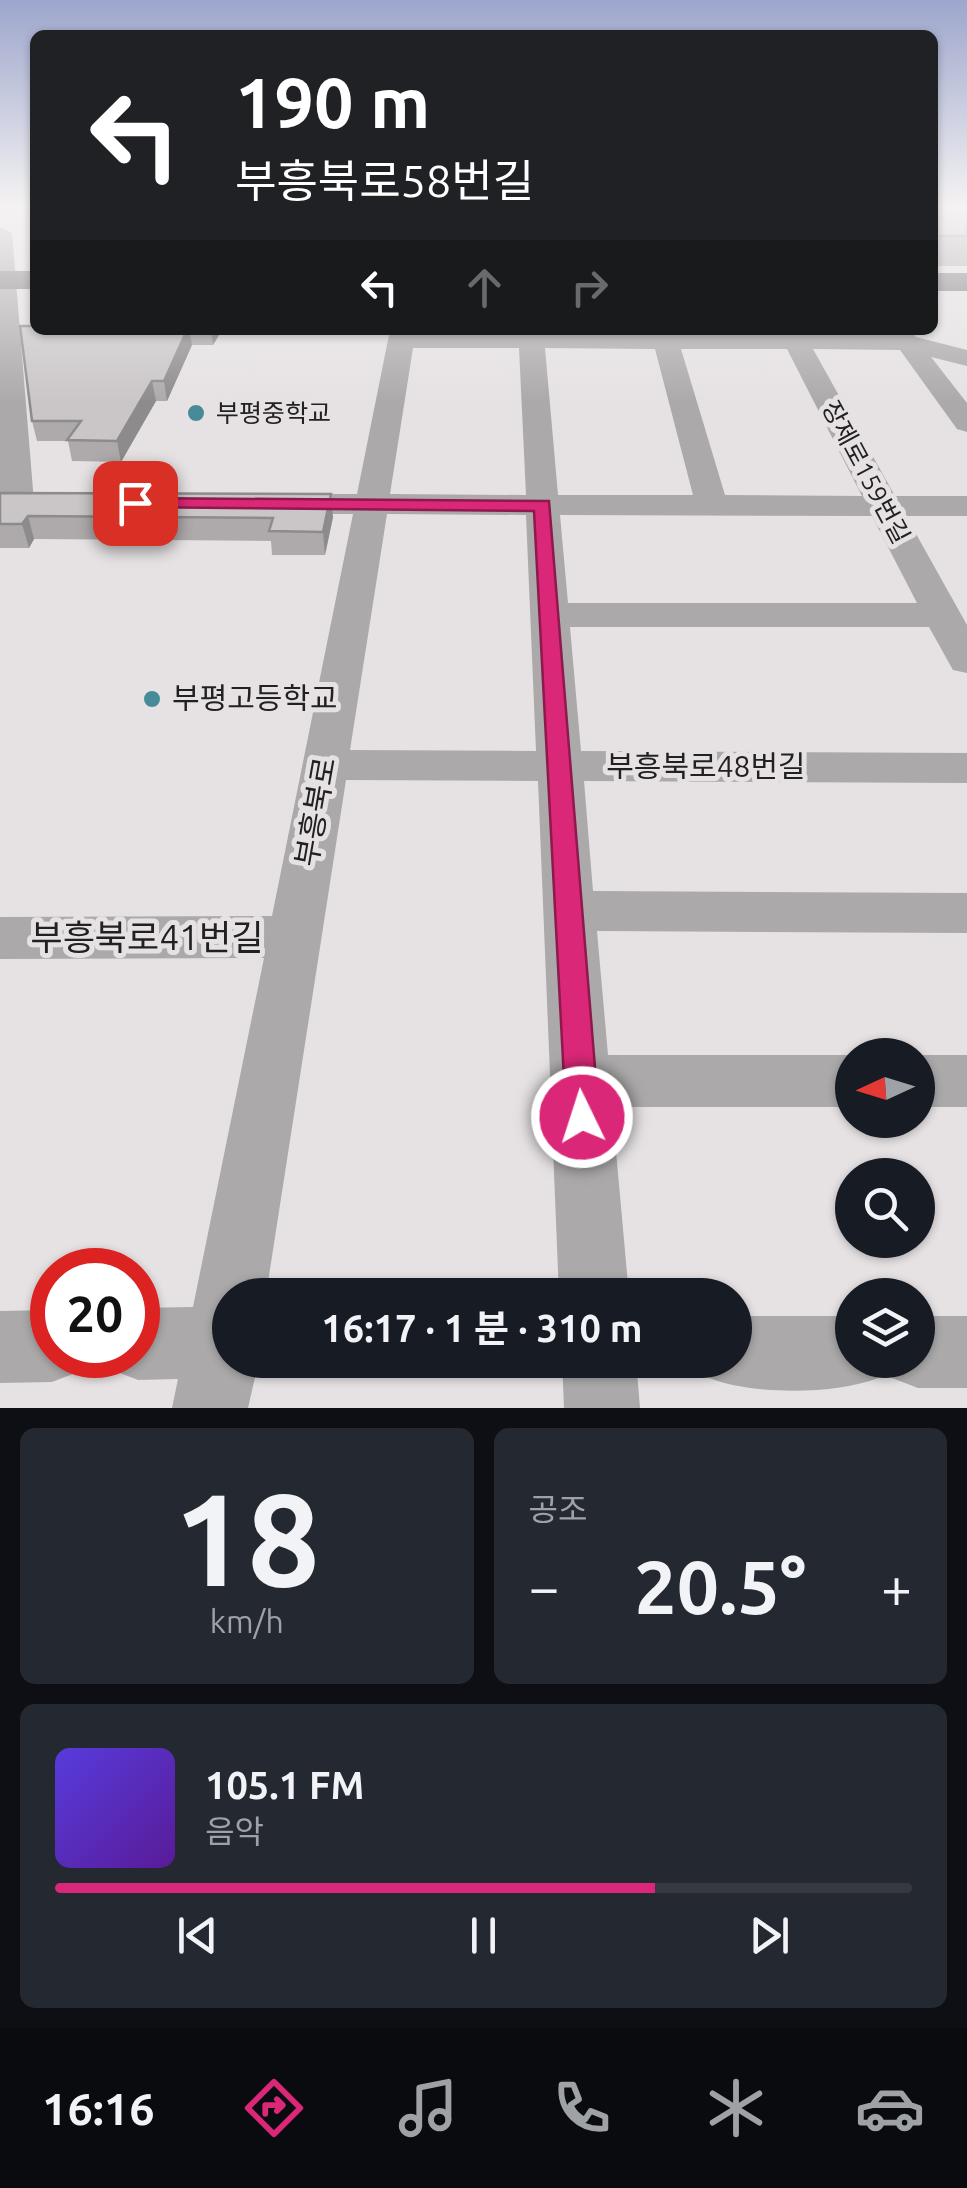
<!DOCTYPE html>
<html lang="ko">
<head>
<meta charset="utf-8">
<style>
	body { margin:0; font-family:Ubuntu,"Noto Sans KR",sans-serif; background:#242831; color:#f1f3f6; height:100vh; display:flex; flex-direction:column; font-size:38px; white-space:nowrap }
	* { box-sizing:border-box; margin:0 }
	p { font-size:32px; color:#9ea1a6 }
	.icon { flex:none; width:55px; height:55px; fill:none; stroke:currentColor; stroke-width:2; stroke-linecap:round; stroke-linejoin:round }
	.map { position:relative; height:1408px; overflow:hidden }
	.drawer { display:flex; flex-direction:column; gap:20px; padding:20px; background:#0d0f14; flex:1 }
	.drawer>* { flex:none }
	.top-card { position:absolute; left:30px; top:30px; width:908px; height:305px; border-radius:15px; box-shadow:0 2px 8px #0004; background:#202124; color:#fff; overflow:hidden }
	.needle { width:65px; rotate:266deg }
	.fabs { position:absolute; left:835px; top:1038px; display:grid; gap:20px }
	.fabs a { display:grid; place-items:center; width:100px; height:100px; border-radius:50%; background:#171b24; box-shadow:0 2px 8px #0004; font-size:50px }
	.speed { position:absolute; left:30px; top:1248px; display:flex; gap:20px; font-size:50px; font-weight:700; text-align:center }
	.speed>* { display:grid; place-content:center; width:130px; height:130px; border-radius:50%; background:#171b24; box-shadow:0 2px 8px #0004; line-height:1 }
	.speed .limit { border:15px solid #d22; background:#fff; color:#111 }
	.pin { position:absolute; display:grid; place-items:center; width:85px; height:85px; color:#fff; margin:-42px; border-radius:20px; box-shadow:0 5px 15px #0006 }
	.me { position:absolute; width:110px; margin:-55px; rotate:356deg; stroke-linejoin:round; filter:drop-shadow(0 0 8px #0008) }
	.turn { display:flex; align-items:center; gap:35px; height:210px; padding:0 40px; font-size:45px }
	.turn .icon { width:130px; height:130px; stroke-width:2.5 }
	.turn b { display:block; font-size:70px; line-height:85px }
	.lanes { display:flex; align-items:center; height:95px; padding:0 40px; background:#0003; justify-content:center; gap:50px; direction:ltr }
	.lanes .off { opacity:.35 }
	.big { font-size:75px; font-weight:700; line-height:1.1 }
	.drawer .widget { flex:1; display:flex; flex-direction:column; justify-content:center; gap:15px; min-width:0; padding:0 35px; border-radius:15px; background:#242831 }
	.drawer .dial { align-items:center; gap:0 }
	.dial b { font-size:130px; line-height:1 }
	.song { display:flex; align-items:center; gap:30px }
	.cover { width:120px; height:120px; border-radius:15px; background:linear-gradient(135deg,hsl(250 70% 55%),hsl(270 70% 35%)) }
	.played { height:10px; border-radius:5px; background:linear-gradient(90deg,#db2777 70%,#363941 70%) }
	.keys { display:flex; justify-content:space-around; direction:ltr }
	.heat { display:flex; justify-content:space-between; align-items:center; font-size:55px; direction:ltr }
	.drawer .tiles { flex:1; display:grid; gap:20px; grid-template-columns:1fr 1fr }
	.widget:last-child { grid-column:span 2 }
	.trip { position:absolute; left:212px; top:1278px; width:540px; height:100px; border-radius:50px; background:#171b24; box-shadow:0 2px 8px #0004; font-weight:700; line-height:100px; text-align:center }
	.dock { display:flex; height:160px; justify-content:space-around; align-items:center; background:#090b0e; color:#9ea1a6 }
	.dock .icon { width:70px; height:70px }
	.dock .current { color:#db2777 }
	.dock b { font-size:45px; color:#f1f3f6 }
	.map>svg:first-child { display:block }
</style>
</head>
<body>
<div class="map">
<svg width="967" height="1408" viewBox="0 0 967 1408">
	<rect width="100%" height="100%" fill="#e6e2e3"/>
	<g fill="none" stroke-linecap="round" stroke-linejoin="round">
		<!-- minor -->
		<path fill="#aba9a9" fill-rule="evenodd" d="M0,227L12,233L34,502L29,509H5L0,502Z
			M390,330L779,334L777,330H803L805,334H890L893,330H911L916,337L967,350V366L931,357L967,403V432L957,429L900,350L813,349L895,496H967V516H906L967,625V673L953,670L929,627H570L581,751L967,753V783L584,781L593,891L967,893V933L597,931L608,1055H852V1107H612L629,1295H559L538,781L346,780L266,1295H230V1360H259L248,1408H172L178,1379L138,1380L112,1370L106,1355H138V1308L193,1307L264,958L0,959V917L272,916L353,514H273L261,511L256,504L261,497L273,494H357ZM413,348H519L526,495L390,494ZM545,348L655,349L693,495H558ZM681,349H787L862,496L725,495ZM387,514L526,515L536,751L350,750ZM560,515L872,516L917,603H568Z
			M918,1055H967V1107H918Z
			M52,1310V1355H84L78,1372L52,1382L0,1383V1311Z
			M735,1316H852V1360H918V1316H967V1388H918L892,1378L885,1360L878,1378C835,1395 752,1395 709,1378L702,1360H735Z
			M562,1360H636L640,1408H564Z"/>
		<!-- major -->
		<path fill="#7b7879" fill-rule="evenodd" d="M0,271H35V289H0Z
			M932,273H967V291H932Z"/>
	</g>
	<!-- wall -->
	<path fill="#aeaaab" d="M932,206H967V266H932Z
		M35,330H222L213,345H192L167,401H156L121,462L72,461L68,441H37L32,421Z
		M0,493L333,517L325,555H272L271,541L34,539L29,548H0Z"/>
	<!-- shaded-wall -->
	<path fill="#8d8b8b" d="M187,330H189L192,345L167,401L164,381Z
		M211,330H222L213,345Z
		M152,381L156,401L121,462L117,441Z
		M331,494L333,517L325,555L323,532Z
		M28,516L34,539L29,548L22,524Z"/>
	<!-- building -->
	<path fill="#cac6c7" stroke="#8d8b8b" stroke-width="2.5" d="M932,206H967V236H932Z
		M20,326H35V330H187L164,381H152L117,441L67,440L81,421H32Z
		M0,493L331,494L323,532L269,531L273,518L28,516L22,524H0Z"/>
	<!-- sky -->
	<linearGradient id="sky" x2="0" y2="1"><stop stop-color="#9da6cc"/><stop offset="0.51" stop-color="#f4f2f2"/><stop offset="1" stop-color="#f4f2f2" stop-opacity="0"/></linearGradient>
	<rect width="967" height="403" fill="url(#sky)"/>
	<!-- route -->
	<path fill="#db2777" stroke="#8e194d" stroke-width="2.5" d="M135,498L549,501L599,1117L594,1127L582,1132L571,1127L566,1117L534,511L129,507V499Z"/>
	<!-- markers -->
	<g fill="#478b99" stroke="#e6e2e3" stroke-width="4">
		<circle cx="196" cy="413" r="10"/>
		<circle cx="152" cy="699" r="10"/>
	</g>
	<g text-anchor="middle" stroke-width="10" stroke-linejoin="round" paint-order="stroke">
		<!-- far-poi labels -->
		<g font-size="25" fill="#222020" stroke="#e6e2e3" text-anchor="start">
			<text x="216" y="422">부평중학교</text>
		</g>
		<!-- far-street labels -->
		<g font-size="25" fill="#222020" stroke="#e6e2e3">
			<text transform="translate(866 472) rotate(62)" y="9">장제로159번길</text>
		</g>
		<!-- poi labels -->
		<g font-size="30" fill="#222020" stroke="#e6e2e3" text-anchor="start">
			<text x="172" y="709">부평고등학교</text>
		</g>
		<!-- street labels -->
		<g font-size="30" fill="#222020" stroke="#e6e2e3">
			<text x="706" y="777">부흥북로48번길</text>
			<text transform="translate(316 812) rotate(-80)" y="10">부흥북로</text>
		</g>
		<!-- near-street labels -->
		<g font-size="35" fill="#222020" stroke="#e6e2e3">
			<text x="147" y="950">부흥북로41번길</text>
		</g>
	</g>
</svg>
<div class="fabs">
<a><svg class="needle" viewBox="-14 -14 28 28"><path d="M0-13l5 13h-10z" fill="#e53935"/><path d="M0 13l5-13h-10z" fill="#9ea1a6"/></svg></a>
<a><svg class="icon" aria-label="search" viewBox="0 0 24 24"><circle cx="10" cy="10" r="6"/><path d="M15 15l6 6"/></svg></a>
<a><svg class="icon" aria-label="layers" viewBox="0 0 24 24"><path d="M12 4l9 5-9 5-9-5zM3 14l9 5 9-5"/></svg></a>
</div>
<div class="speed"><div class="limit">20</div></div>
<div class="pin" style="left:135px;top:503px;background:#d93025"><svg class="icon" aria-label="arrive" viewBox="0 0 24 24"><path d="M6 21V4h12l-3 4 3 4H6"/></svg></div>
<svg class="me" style="left:582px;top:1117px" viewBox="-20 -20 40 40"><circle r="17" fill="#db2777" stroke="#fff" stroke-width="3"/><path d="M0-11L8 9 0 5-8 9z" fill="#fff"/></svg>
<div class="trip">16:17 · 1 분 · 310 m</div>
<div class="top-card">
<div class="turn"><svg class="icon" aria-label="left" viewBox="0 0 24 24"><path d="M17 20v-9H6M10 6l-5 5 5 5"/></svg><div><b>190 m</b>부흥북로58번길</div></div>
<div class="lanes"><svg class="icon" aria-label="left" viewBox="0 0 24 24"><path d="M17 20v-9H6M10 6l-5 5 5 5"/></svg><svg class="icon off" aria-label="ahead" viewBox="0 0 24 24"><path d="M12 20V5M6 11l6-6 6 6"/></svg><svg class="icon off" aria-label="right" viewBox="0 0 24 24"><path d="M7 20v-9h11M14 6l5 5-5 5"/></svg></div>
</div>
</div>
<section class="drawer">
<div class="tiles">
<div class="widget dial"><b>18</b><p>km/h</p></div>
<div class="widget"><p>공조</p>
<div class="heat"><a>−</a><b class="big">20.5°</b><a>+</a></div>
</div>
<div class="widget">
<div class="song"><i class="cover"></i><div><b>105.1 FM</b><p>음악</p></div></div>
<div class="played"></div>
<div class="keys"><svg class="icon" aria-label="previous" viewBox="0 0 24 24"><path d="M18 5L8 12l10 7zM5 5v14"/></svg><svg class="icon" aria-label="pause" viewBox="0 0 24 24"><path d="M8 5v14M16 5v14"/></svg><svg class="icon" aria-label="next" viewBox="0 0 24 24"><path d="M6 5l10 7-10 7zM19 5v14"/></svg></div>
</div>
</div>
</section>
<nav class="dock">
<b>16:16</b>
<svg class="icon current" aria-label="directions" viewBox="0 0 24 24"><path d="M12 3l9 9-9 9-9-9zM9 14v-3h6M13 9l2 2-2 2"/></svg>
<svg class="icon" aria-label="music" viewBox="0 0 24 24"><path d="M9 18V5l10-2v13"/><circle cx="6" cy="18" r="3"/><circle cx="16" cy="16" r="3"/></svg>
<svg class="icon" aria-label="phone" viewBox="0 0 24 24"><path d="M5 4h4l2 5-3 2q2 4 5 5l2-3 5 2v4C11 20 4 13 5 4z"/></svg>
<svg class="icon" aria-label="climate" viewBox="0 0 24 24"><path d="M12 3v18M4 7l16 10M4 17L20 7"/></svg>
<svg class="icon" aria-label="car" viewBox="0 0 24 24"><path d="M5 17H2v-5l4-1 3-4h7l3 4 3 1v5h-3M9 17h6M6 11h13"/><circle cx="7" cy="17" r="2"/><circle cx="17" cy="17" r="2"/></svg>
</nav>
</body>
</html>
